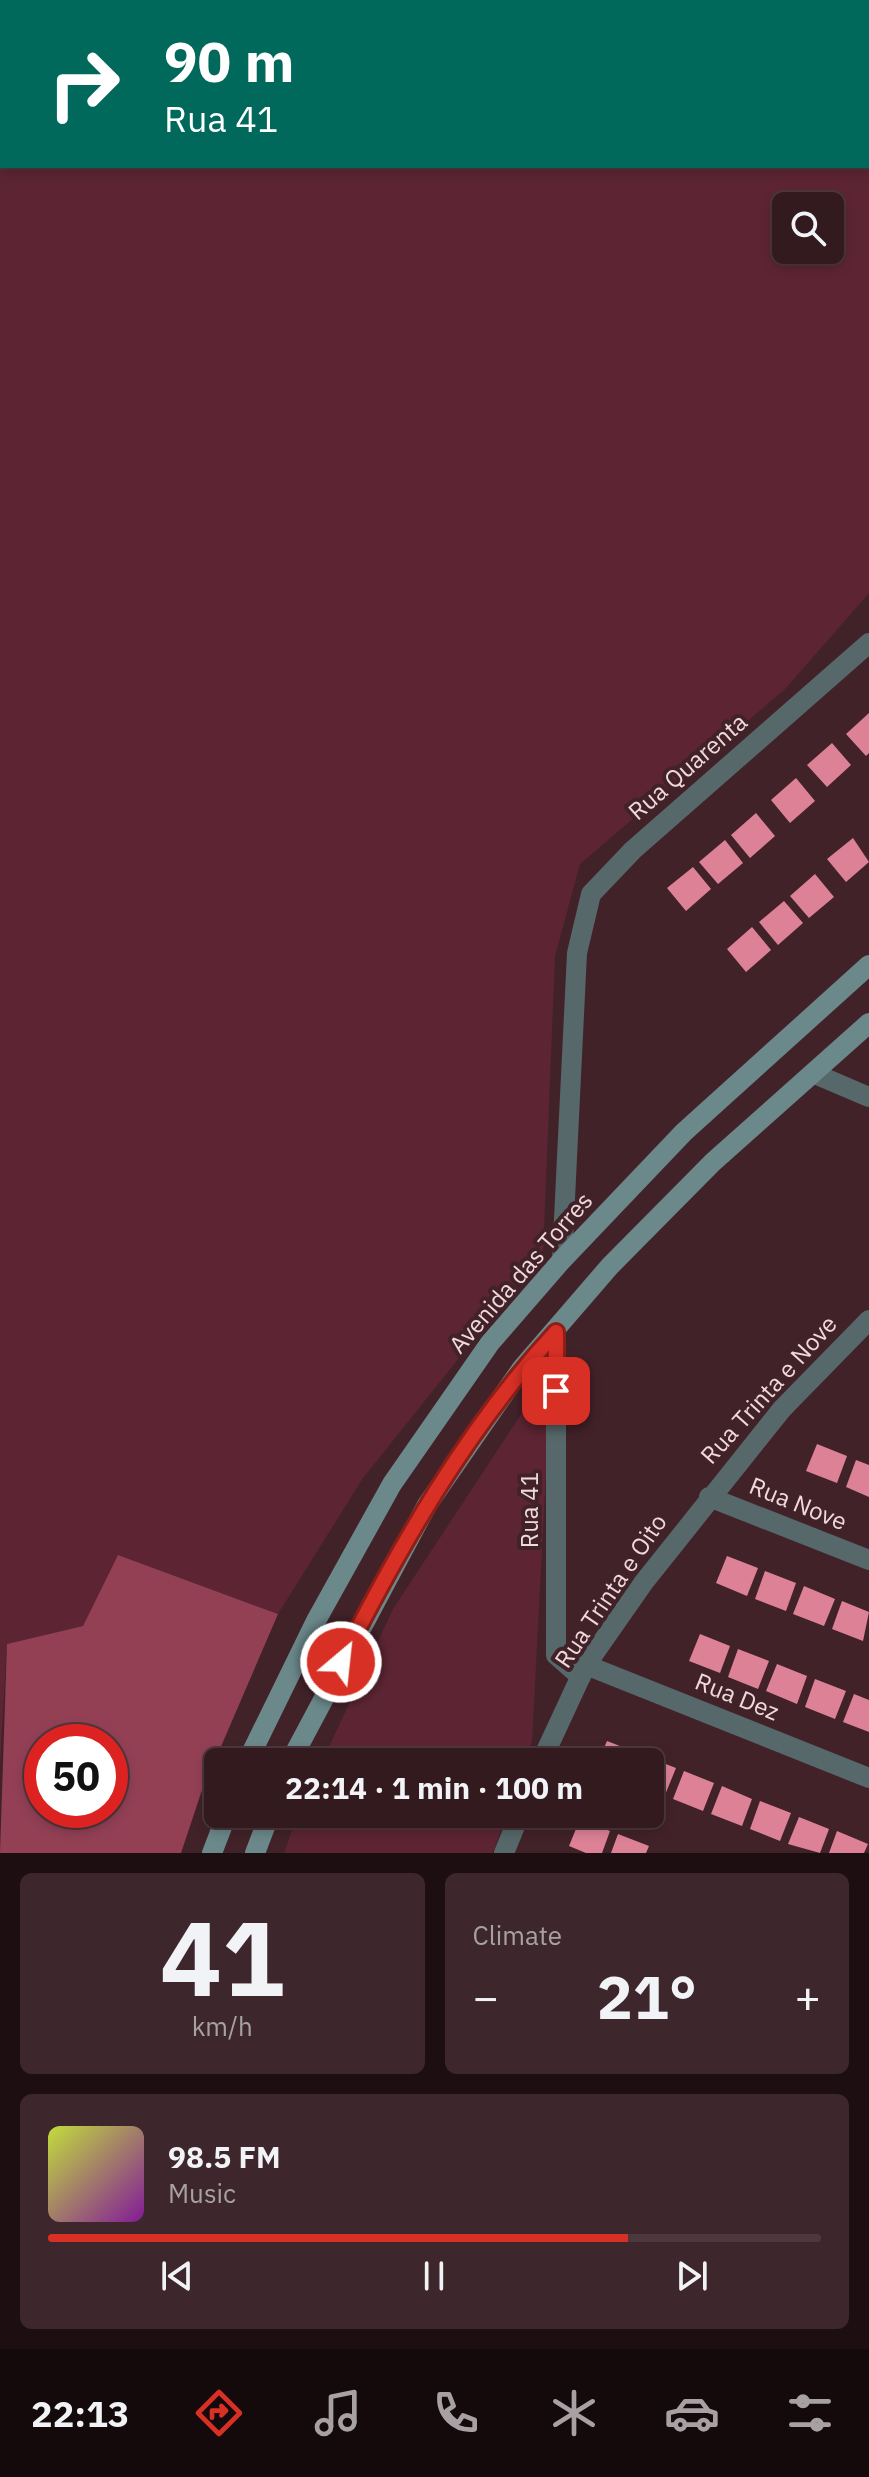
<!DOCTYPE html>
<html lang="en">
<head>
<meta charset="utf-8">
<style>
	body { margin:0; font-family:"IBM Plex Sans",sans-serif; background:#3d272c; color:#f1f3f6; height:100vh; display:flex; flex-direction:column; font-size:30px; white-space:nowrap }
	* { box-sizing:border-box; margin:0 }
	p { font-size:26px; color:#a8a1a4 }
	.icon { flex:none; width:44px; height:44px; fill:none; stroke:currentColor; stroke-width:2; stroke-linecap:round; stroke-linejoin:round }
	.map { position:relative; height:1853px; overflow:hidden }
	.sheet { display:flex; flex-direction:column; gap:20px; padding:20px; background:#1c0e11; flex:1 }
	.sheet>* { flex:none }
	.guide { position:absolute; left:0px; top:0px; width:870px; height:168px; box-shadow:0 4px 12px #0003,0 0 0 2px #4d383d; background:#00695c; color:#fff; overflow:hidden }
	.fabs { position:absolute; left:772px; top:192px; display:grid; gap:16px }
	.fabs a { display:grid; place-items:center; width:72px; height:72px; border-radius:12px; background:#321a1f; box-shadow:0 4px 12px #0003,0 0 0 2px #4d383d; font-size:40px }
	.speed { position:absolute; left:24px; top:1724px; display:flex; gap:16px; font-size:40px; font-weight:700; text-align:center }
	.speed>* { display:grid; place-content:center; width:104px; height:104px; border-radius:50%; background:#321a1f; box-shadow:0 4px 12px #0003,0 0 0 2px #4d383d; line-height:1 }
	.speed .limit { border:12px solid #d22; background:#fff; color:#111 }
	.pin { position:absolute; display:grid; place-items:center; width:68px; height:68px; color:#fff; margin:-34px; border-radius:16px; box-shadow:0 4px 12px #0006 }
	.me { position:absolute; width:88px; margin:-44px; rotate:28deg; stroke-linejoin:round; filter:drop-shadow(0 0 6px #0008) }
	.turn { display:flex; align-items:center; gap:28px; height:168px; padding:0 32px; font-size:36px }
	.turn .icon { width:104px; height:104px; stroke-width:2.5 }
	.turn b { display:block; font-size:56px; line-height:68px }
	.big { font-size:60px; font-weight:700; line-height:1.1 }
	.sheet .widget { flex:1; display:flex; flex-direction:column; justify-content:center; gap:12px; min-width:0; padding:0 28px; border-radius:12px; background:#3d272c }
	.sheet .dial { align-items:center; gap:0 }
	.dial b { font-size:104px; line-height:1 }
	.song { display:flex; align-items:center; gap:24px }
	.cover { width:96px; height:96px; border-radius:12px; background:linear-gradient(135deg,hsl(70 70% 55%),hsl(290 70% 35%)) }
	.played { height:8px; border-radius:4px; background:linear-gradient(90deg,#d93025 75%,#4d383d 75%) }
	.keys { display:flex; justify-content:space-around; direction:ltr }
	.heat { display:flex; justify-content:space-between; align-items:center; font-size:44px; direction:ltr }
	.sheet .tiles { flex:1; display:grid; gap:20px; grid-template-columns:1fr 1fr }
	.widget:last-child { grid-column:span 2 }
	.trip { position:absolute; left:204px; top:1748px; width:460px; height:80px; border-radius:12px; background:#321a1f; box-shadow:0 4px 12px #0003,0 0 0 2px #4d383d; font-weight:700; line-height:80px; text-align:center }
	.tabs { display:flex; height:128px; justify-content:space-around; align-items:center; background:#140a0c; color:#a8a1a4 }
	.tabs .icon { width:56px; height:56px }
	.tabs .on { color:#d93025 }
	.tabs b { font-size:36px; color:#f1f3f6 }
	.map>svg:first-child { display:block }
</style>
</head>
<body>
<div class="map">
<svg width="869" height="1853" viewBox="0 0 869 1853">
	<rect width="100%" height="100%" fill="#422229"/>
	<!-- green -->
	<path fill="#5d2534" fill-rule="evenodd" d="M0,0L467,2H2V166H868L869,163V593L785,689L580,864L555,956L543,1253L363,1478L278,1614L118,1555L83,1626L7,1644L0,1765ZM786,206H830V250H786Z
		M539,1401L549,1414L532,1741L525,1762H322L393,1609L528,1404Z
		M298,1814H507L493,1853H284Z"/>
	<!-- forest -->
	<path fill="#934055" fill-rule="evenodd" d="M118,1555L278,1614L201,1793L181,1853H0L7,1644L83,1626ZM42,1742H110V1810H42Z"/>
	<!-- building -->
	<path fill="#dd8296" d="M869,713V753L866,756L846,734Z
		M832,743L851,765L827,787L807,765Z
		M796,778L815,801L790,823L771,800Z
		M756,813L775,836L750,858L731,835Z
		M853,838L869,862L846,882L827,859Z
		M725,840L743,863L718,884L699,862Z
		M693,867L711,889L686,911L667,888Z
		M815,874L834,897L809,918L790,896Z
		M784,901L803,923L778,945L759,922Z
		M752,927L771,950L746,972L727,949Z
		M817,1444L847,1456L837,1483L806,1471Z
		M856,1460L869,1465V1497L846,1487Z
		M727,1556L758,1568L747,1596L716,1583Z
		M765,1571L796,1583L786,1611L755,1599Z
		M804,1586L835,1599L824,1626L793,1614Z
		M842,1601L869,1612L863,1641L832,1629Z
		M700,1634L730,1646L720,1673L689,1661Z
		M738,1649L769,1661L758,1689L728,1677Z
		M777,1664L807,1676L797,1704L766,1691Z
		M815,1679L846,1691L835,1719L805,1707Z
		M854,1694L869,1700V1732L843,1722Z
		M607,1741L638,1753L634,1762H598Z
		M645,1756L676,1768L665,1795L650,1790V1762H643Z
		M684,1771L714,1783L703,1811L673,1799Z
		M722,1786L752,1799L742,1826L711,1814Z
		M760,1801L791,1813L780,1841L750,1829Z
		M799,1817L829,1829L820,1853L788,1844Z
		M580,1819L610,1831L602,1853H586L569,1846Z
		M837,1831L868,1844L864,1853H829Z
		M618,1834L649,1846L646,1853H611Z"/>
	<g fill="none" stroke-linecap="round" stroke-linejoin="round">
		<!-- street -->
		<path stroke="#566869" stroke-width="20" d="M815,1074L869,1097
			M562,1260L577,953L591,894L633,850L869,643
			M556,1332V1655L581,1677
			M709,1497L869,1560
			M586,1665L869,1778
			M541,1762L586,1665L644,1582L782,1409L869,1320
			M504,1853L520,1814"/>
		<!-- secondary -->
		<path stroke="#6b888a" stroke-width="20" d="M247,1762L317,1619L392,1484L490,1343L562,1260L684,1132L869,965
			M290,1762L427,1505L522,1368L610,1266L713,1162L869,1023
			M212,1853L227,1814
			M255,1853L270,1814"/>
	</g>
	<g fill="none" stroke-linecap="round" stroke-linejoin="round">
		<!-- route casing -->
		<g stroke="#8d1f18" stroke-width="20">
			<path id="route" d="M341,1662C400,1546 467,1428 556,1332V1391"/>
		</g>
		<!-- route -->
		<use href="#route" stroke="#d93025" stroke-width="14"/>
	</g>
	<g text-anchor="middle" stroke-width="8" stroke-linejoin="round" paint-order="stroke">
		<!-- street labels -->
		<g font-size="24" fill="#efd9dd" stroke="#422229">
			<text transform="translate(688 767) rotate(-41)" y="8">Rua Quarenta</text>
			<text transform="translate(521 1273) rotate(-49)" y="8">Avenida das Torres</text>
			<text transform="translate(769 1390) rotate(-48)" y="8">Rua Trinta e Nove</text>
			<text transform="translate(798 1504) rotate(22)" y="8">Rua Nove</text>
			<text transform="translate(530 1510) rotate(-90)" y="8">Rua 41</text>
			<text transform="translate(611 1591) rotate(-56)" y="8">Rua Trinta e Oito</text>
			<text transform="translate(737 1697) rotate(22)" y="8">Rua Dez</text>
		</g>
	</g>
</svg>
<div class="fabs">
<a><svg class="icon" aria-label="search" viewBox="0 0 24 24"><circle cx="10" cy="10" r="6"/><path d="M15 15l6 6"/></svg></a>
</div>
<div class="speed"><div class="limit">50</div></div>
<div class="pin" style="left:556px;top:1391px;background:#d93025"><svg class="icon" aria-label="arrive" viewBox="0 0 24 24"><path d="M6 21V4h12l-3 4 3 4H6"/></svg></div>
<svg class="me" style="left:341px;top:1662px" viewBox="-20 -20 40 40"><circle r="17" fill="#d93025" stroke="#fff" stroke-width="3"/><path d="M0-11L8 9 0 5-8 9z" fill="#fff"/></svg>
<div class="trip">22:14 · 1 min · 100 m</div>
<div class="guide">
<div class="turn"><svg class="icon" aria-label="right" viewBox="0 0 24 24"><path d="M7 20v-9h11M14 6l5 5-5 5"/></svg><div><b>90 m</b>Rua 41</div></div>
</div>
</div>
<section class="sheet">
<div class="tiles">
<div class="widget dial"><b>41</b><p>km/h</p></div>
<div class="widget"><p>Climate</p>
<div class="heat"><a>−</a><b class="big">21°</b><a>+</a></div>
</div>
<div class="widget">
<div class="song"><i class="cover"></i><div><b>98.5 FM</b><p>Music</p></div></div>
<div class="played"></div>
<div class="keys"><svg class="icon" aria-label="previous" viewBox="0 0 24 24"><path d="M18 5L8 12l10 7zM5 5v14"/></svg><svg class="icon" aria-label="pause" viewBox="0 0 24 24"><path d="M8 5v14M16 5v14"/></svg><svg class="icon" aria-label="next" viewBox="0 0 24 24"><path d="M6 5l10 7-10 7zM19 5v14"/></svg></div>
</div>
</div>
</section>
<nav class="tabs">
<b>22:13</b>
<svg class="icon on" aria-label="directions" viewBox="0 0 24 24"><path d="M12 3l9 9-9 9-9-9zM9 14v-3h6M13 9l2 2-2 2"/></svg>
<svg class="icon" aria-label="music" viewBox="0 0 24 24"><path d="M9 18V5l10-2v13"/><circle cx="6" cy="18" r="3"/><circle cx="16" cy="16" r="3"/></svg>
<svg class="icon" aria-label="phone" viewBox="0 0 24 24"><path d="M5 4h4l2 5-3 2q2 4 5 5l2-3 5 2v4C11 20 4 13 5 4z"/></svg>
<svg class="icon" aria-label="climate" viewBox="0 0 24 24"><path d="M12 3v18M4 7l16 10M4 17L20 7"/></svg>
<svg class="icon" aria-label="car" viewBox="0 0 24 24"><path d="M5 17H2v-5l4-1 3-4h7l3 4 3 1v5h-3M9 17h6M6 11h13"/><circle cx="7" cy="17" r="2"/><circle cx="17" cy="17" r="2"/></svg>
<svg class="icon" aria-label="filters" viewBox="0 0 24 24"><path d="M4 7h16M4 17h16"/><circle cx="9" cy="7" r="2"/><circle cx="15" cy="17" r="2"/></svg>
</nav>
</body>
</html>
